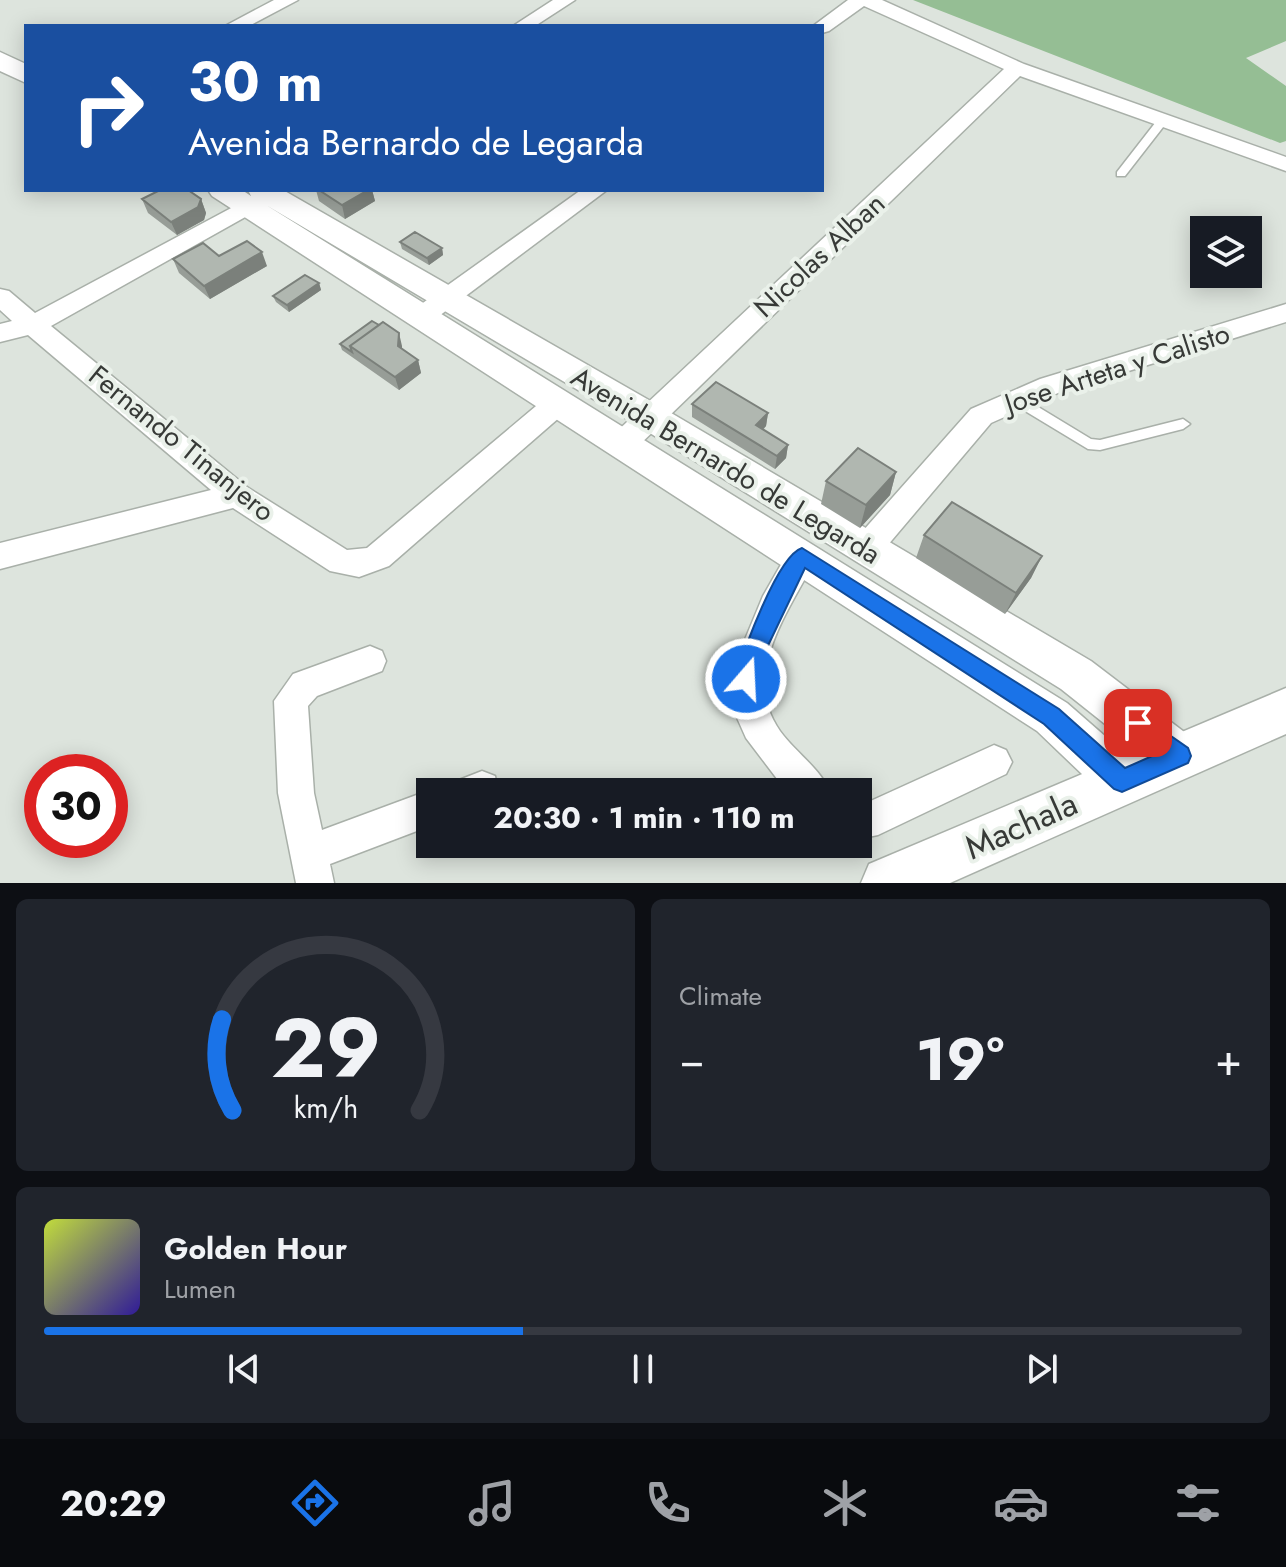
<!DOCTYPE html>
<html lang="en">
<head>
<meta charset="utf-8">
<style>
	body { margin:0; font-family:Jost,sans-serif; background:#20242c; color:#f1f3f6; height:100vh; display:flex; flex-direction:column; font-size:30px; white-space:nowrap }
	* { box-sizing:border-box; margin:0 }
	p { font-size:26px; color:#9ea1a6 }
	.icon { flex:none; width:44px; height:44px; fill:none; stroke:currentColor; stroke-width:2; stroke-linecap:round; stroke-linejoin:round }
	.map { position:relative; height:883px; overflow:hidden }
	.sheet { display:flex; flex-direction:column; gap:16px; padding:16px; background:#0d0f14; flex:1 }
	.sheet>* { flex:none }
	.top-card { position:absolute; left:24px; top:24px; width:800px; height:168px; border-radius:0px; box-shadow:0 4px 20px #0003; background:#1a4fa0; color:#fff; overflow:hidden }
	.buttons { position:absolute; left:1190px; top:216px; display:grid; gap:16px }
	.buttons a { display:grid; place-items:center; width:72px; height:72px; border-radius:0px; background:#171b24; box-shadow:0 4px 20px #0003; font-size:40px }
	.speed { position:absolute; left:24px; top:754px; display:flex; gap:16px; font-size:40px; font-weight:700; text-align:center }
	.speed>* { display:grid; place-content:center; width:104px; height:104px; border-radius:50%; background:#171b24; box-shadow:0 4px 20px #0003; line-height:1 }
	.speed .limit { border:12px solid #d22; background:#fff; color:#111 }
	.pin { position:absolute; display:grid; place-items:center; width:68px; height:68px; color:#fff; margin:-34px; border-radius:16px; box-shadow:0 4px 12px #0006 }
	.me { position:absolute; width:88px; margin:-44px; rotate:19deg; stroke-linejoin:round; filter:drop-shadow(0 0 6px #0008) }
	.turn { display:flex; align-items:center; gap:28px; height:168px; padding:0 32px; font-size:36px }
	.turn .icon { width:104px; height:104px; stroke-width:2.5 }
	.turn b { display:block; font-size:56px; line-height:68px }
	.big { font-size:60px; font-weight:700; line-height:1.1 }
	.sheet .tile { flex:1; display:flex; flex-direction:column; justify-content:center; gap:12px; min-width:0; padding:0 28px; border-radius:12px; background:#20242c }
	.sheet .dial { align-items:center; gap:0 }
	.dial svg { height:208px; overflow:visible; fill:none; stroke:#363941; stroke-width:7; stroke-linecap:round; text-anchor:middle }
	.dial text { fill:#f1f3f6; stroke:none }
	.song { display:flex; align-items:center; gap:24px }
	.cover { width:96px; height:96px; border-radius:12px; background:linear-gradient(135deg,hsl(70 70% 55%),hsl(250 70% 35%)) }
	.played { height:8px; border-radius:4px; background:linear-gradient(90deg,#1a73e8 40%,#363941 40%) }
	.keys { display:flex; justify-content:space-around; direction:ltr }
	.heat { display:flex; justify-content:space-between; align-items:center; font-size:44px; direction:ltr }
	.sheet .tiles { flex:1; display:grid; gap:16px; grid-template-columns:1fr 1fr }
	.tile:last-child { grid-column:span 2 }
	.trip { position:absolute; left:416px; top:778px; width:456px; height:80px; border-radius:0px; background:#171b24; box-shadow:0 4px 20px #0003; font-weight:700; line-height:80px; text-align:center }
	.menu { display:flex; height:128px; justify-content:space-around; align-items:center; background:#090b0e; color:#9ea1a6 }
	.menu .icon { width:56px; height:56px }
	.menu .on { color:#1a73e8 }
	.menu b { font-size:36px; color:#f1f3f6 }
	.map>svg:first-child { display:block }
</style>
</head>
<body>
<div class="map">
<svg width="1286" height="883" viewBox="0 0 1286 883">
	<rect width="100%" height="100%" fill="#dde4dd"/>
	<!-- green -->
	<path fill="#95be94" d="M913,0H1286V41L1246,58L1286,86V141L1280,143Z"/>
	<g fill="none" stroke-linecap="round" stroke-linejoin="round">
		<!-- service casing -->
		<g stroke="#a9b0a9" stroke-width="3">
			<path id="service" d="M1163,117L1167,118V122L1125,176H1117V172L1159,118Z
				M1015,393L1091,439L1100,440L1183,419L1190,424L1183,429L1100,450L1088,449L1010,402L1008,398L1010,394Z"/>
		</g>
		<!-- minor casing -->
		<g stroke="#a9b0a9" stroke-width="3">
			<path id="minor" d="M274,0H298L249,26H225Z
				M553,0H575L535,26H513Z
				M848,0H882L1024,64L1286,157V171L1020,76L632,452L622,455L612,452L608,444L612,436L1004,69L864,6L829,31L822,33V26H813Z
				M581,190H607L431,322H413L409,316L413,310Z
				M248,199L259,206L256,211L51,326L247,487L347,550L367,548L548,396L558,393L568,396L572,403L568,410L389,566L359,577L330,571L233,508L0,569V543L211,490L28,335L0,342V324L12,321L0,310V289L9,291L35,313Z
				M1286,304V322L1058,393L991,423L876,559L865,563L854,559L850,550L854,541L971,409L1040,379Z
				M802,543L813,547L817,556C791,609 739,673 780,731C795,752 820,768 830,792H787L746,738L734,711L729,678L763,596L791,547Z
				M370,646L382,651L386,661L382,671L317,696L308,706L314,793L322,830L430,790L434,792H430V826L330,864L334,883H296L278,793L274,701L293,674Z
				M994,745L1006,750L1012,762L1006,774L878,835L858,839V803L864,804Z
				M482,771L495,776L498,792H454L459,780Z"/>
		</g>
		<!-- tertiary casing -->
		<g stroke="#a9b0a9" stroke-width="3">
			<path id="tertiary" d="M0,52L26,64V83L0,71Z
				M208,190H242L251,196L248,190H283L661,407L1091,661L1196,741L1202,756L1196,771L1180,777L1164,771L1061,689L637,425L266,205L1067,703L1138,765L1145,781L1138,797L1122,803L1106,797L1037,731L212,196Z"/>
		</g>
		<!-- secondary casing -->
		<g stroke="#a9b0a9" stroke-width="3">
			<path id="secondary" d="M1286,688V734L950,883H861L869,864Z"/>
		</g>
		<!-- service -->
		<use href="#service" fill="#fff" fill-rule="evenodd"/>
		<!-- minor -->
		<use href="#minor" fill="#fff" fill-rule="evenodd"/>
		<!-- tertiary -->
		<use href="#tertiary" fill="#fff" fill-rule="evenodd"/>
		<!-- secondary -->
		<use href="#secondary" fill="#fff" fill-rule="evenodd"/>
	</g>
	<!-- wall -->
	<path fill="#979d97" d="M316,190H372L375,201L345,219L319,201Z
		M142,199H201L206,213L204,220L177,235L148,213Z
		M400,242L442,248L443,255L429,265L402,249Z
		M219,256L267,266L210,299L179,273L173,259Z
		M319,283L321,290L289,312L276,302L273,296Z
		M340,344L402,346V349L418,360L421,373L399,390L342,350Z
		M692,404L768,413L766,426L763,430L788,445L786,458L775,469L692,417Z
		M896,472L890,495L860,528L821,504L826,481Z
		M924,535L1042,556L1031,578L1005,614L916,558Z"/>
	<!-- shaded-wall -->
	<path fill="#7b807b" d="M368,190H372L375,201L345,219L342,205Z
		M201,199L206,213L204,220L177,235L171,222Z
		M442,248L443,255L429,265L427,258Z
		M262,252L267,266L210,299L204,286Z
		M319,283L321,290L289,312L287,305Z
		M399,333L402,346L401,360L398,346Z
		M418,360L421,373L399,390L395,377Z
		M768,413L766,426L754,438L756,425Z
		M788,445L786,458L775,469L777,456Z
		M896,472L890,495L860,528L866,505Z
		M1042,556L1031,578L1005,614L1016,593Z"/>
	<!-- building -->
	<path fill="#b0b7b0" stroke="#7b807b" stroke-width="2" d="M160,190H188L201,199L198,207L171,222L142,199Z
		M319,190H368L342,205Z
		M415,232L442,248L427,258L400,242Z
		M247,241L262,252L204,286L173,259L203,243L219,256Z
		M305,275L319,283L287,305L273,296Z
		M372,321L379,325L350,346L352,352L340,344Z
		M383,322L399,333L398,346L418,360L395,377L350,346Z
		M716,382L768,413L756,425L788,445L777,456L692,404Z
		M858,448L896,472L866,505L826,481Z
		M952,502L1042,556L1016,593L924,535Z"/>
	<!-- route -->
	<path fill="#1a73e8" stroke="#114b97" stroke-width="2" d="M802,548L1059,709L1125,768L1159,753L1130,731L1127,723L1130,716L1138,713L1188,748L1191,756L1188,763L1122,792L1114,789L1044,724L805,568L764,654L753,686L746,689L738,686L735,679C743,653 777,556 802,548Z"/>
	<g text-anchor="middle" stroke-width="8" stroke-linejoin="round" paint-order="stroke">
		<!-- street labels -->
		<g font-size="28" fill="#373a37" stroke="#eaf1ea">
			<text transform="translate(819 255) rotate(-43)" y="10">Nicolas Alban</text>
			<text transform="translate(1117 368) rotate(-18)" y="10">Jose Arteta y Calisto</text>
			<text transform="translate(182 443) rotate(39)" y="10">Fernando Tinanjero</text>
			<text transform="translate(726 465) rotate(31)" y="10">Avenida Bernardo de Legarda</text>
		</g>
		<!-- near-street labels -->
		<g font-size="34" fill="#373a37" stroke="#eaf1ea">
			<text transform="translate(1021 825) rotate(-24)" y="12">Machala</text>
		</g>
	</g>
</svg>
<div class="buttons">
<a><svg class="icon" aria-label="layers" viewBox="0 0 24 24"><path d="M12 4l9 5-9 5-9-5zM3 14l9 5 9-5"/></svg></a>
</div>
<div class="speed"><div class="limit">30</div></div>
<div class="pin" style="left:1138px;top:723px;background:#d93025"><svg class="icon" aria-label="arrive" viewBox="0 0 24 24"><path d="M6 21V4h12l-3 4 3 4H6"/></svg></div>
<svg class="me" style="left:746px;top:679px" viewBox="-20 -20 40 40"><circle r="17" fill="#1a73e8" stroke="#fff" stroke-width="3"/><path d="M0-11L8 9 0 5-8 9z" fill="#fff"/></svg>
<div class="trip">20:30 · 1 min · 110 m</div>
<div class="top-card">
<div class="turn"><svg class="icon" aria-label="right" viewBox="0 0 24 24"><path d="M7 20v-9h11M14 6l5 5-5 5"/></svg><div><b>30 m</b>Avenida Bernardo de Legarda</div></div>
</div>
</div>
<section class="sheet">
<div class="tiles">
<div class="tile dial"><svg viewBox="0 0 100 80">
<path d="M14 69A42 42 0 1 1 86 69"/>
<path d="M14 69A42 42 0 0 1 10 34" stroke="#1a73e8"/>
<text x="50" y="56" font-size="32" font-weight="700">29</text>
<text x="50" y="72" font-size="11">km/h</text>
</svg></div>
<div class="tile"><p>Climate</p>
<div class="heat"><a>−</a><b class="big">19°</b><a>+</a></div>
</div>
<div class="tile">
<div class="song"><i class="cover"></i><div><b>Golden Hour</b><p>Lumen</p></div></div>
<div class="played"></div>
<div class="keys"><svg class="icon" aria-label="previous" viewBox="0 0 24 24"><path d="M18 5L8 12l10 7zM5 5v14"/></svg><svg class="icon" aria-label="pause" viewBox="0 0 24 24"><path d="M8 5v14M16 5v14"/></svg><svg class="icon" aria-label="next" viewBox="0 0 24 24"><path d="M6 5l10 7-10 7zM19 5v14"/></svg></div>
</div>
</div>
</section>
<nav class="menu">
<b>20:29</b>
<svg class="icon on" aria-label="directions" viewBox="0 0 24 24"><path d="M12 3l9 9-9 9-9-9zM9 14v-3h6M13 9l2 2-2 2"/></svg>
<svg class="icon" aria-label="music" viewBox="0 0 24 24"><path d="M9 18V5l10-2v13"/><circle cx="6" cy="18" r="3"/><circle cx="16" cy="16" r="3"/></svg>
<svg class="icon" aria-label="phone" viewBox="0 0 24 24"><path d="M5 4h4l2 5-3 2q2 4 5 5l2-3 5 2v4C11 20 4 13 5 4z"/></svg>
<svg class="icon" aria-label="climate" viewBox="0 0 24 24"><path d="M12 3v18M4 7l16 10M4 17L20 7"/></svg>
<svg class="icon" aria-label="car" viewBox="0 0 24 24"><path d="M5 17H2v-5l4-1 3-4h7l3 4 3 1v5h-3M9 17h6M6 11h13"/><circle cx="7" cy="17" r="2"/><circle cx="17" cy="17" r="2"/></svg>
<svg class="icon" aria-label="filters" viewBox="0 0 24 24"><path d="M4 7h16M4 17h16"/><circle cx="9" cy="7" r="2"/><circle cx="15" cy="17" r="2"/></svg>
</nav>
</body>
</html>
